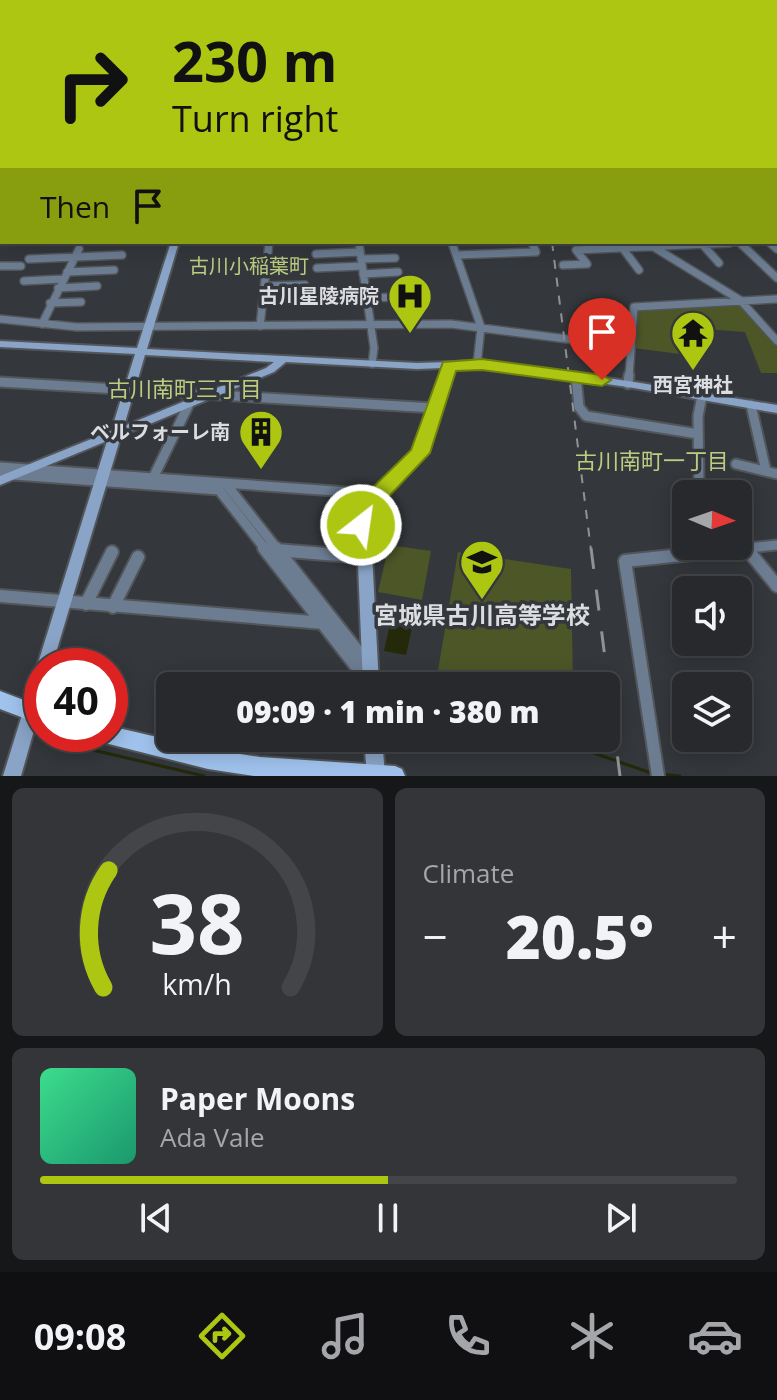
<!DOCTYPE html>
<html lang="en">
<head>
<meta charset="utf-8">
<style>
	body { margin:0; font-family:"Open Sans","Noto Sans JP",sans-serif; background:#333538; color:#f1f3f6; height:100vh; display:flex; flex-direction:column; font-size:30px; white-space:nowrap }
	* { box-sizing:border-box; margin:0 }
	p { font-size:26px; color:#a4a6a9 }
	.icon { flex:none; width:44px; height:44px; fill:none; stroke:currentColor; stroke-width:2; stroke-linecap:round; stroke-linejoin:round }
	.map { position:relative; height:776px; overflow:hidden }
	.sheet { display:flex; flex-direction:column; gap:12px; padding:12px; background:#151718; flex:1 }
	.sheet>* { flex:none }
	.guide { position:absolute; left:0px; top:0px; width:778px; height:244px; box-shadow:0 4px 20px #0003,0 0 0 2px #434548; background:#acc612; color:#111; overflow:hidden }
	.needle { width:52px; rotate:92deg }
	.fabs { position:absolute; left:672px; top:480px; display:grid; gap:16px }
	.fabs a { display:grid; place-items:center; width:80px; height:80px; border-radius:12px; background:#27292c; box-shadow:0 4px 20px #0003,0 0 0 2px #434548; font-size:40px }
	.speed { position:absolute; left:24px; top:648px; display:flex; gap:16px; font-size:40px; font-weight:700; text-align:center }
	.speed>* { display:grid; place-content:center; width:104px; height:104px; border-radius:50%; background:#27292c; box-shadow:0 4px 20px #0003,0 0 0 2px #434548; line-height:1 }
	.speed .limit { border:12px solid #d22; background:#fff; color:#111 }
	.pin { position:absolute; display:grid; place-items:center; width:68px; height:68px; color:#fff; margin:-82px -34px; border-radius:50% 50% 50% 0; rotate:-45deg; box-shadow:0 0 8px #0007 }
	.pin .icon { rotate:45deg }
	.me { position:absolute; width:88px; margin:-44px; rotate:30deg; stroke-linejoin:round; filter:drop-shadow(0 0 6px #0008) }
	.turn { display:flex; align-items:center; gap:28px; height:168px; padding:0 40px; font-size:36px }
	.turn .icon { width:104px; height:104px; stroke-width:2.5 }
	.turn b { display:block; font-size:56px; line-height:68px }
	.then { display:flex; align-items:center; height:76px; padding:0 40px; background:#0003; gap:16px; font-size:30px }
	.big { font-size:60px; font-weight:800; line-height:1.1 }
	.sheet .tile { flex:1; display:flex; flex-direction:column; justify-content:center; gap:12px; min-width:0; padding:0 28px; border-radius:12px; background:#333538 }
	.sheet .dial { align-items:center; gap:0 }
	.dial svg { height:208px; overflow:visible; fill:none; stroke:#434548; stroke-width:7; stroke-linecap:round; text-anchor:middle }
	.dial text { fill:#f1f3f6; stroke:none }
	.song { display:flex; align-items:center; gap:24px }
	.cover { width:96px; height:96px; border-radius:12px; background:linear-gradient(135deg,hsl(150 70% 55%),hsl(160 70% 35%)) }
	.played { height:8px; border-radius:4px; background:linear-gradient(90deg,#acc612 50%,#434548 50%) }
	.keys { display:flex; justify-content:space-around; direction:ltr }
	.heat { display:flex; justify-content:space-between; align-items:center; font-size:44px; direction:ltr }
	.sheet .tiles { flex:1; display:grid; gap:12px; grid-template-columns:1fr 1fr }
	.tile:last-child { grid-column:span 2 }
	.trip { position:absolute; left:156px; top:672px; width:464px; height:80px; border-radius:12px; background:#27292c; box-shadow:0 4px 20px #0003,0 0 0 2px #434548; font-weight:800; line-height:80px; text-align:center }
	.menu { display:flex; height:128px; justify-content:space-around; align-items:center; background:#101012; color:#a4a6a9 }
	.menu .icon { width:56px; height:56px }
	.menu .selected { color:#acc612 }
	.menu b { font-size:36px; color:#f1f3f6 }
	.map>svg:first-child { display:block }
</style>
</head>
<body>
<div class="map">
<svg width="777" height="776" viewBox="0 0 777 776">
	<rect width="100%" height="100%" fill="#34373b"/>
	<!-- green -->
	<path fill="#4c5627" d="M741,303L777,344V373H761L745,332L677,327L682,341L676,342L679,354L634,348L637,309Z
		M389,545L431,551L422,600L378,592Z
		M458,552L571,569L573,686H461L436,682Z"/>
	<!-- water -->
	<path fill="#232909" d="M391,620L413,623L406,655L384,651Z"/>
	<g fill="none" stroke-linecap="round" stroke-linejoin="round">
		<!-- stream -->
		<path stroke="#232909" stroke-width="3" d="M377,678L394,686
			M551,738L651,773
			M63,743L204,776
			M661,774L680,776"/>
		<!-- street-far3 casing -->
		<g stroke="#525559" stroke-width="8">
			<path id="street-far3" d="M359,242V245
				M452,242L453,245
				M531,242L533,245
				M769,242L773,245
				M740,243L742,245
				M269,245V242
				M685,245L755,242"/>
		</g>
		<!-- street-far2 casing -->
		<g stroke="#525559" stroke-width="10">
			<path id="street-far2" d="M359,243L374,348L372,364
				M452,243L481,327L477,364
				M740,243L777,278
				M770,243L777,249
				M702,244L719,263
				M621,246L639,270
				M652,246L740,300L777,341
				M316,254L360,252
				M457,255L536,252L532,243
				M29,259L122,255
				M361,259L395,258
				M563,265L587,264L576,250L730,243
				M0,266H21
				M317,268L362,266
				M67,272L114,270
				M363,274L398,272
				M24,281L63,279
				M265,286L305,285
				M58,288L97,286
				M366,298L400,297
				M50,303L81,302
				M0,319L77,327L451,324L629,347
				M42,324L79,249
				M260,326L269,243
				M629,377L634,307L777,299"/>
		</g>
		<!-- street-far1 casing -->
		<g stroke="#525559" stroke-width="13">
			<path id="street-far1" d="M576,377L579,407L586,416L698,434
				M0,382L434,408
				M628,384L629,375
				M702,396L698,416L699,484L702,494
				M751,405L766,471
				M736,464L777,474
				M0,467L377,494
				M0,474L219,490L266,550
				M153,478L190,402
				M226,484L278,550
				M738,539L747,550
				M729,550L777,545"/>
		</g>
		<!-- street casing -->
		<g stroke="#525559" stroke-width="16">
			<path id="street" d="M264,548L370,684L377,686
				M276,548L366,662
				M746,548L777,586
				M276,550L363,557
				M0,596L324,623
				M86,604L112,552
				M113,607L138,557
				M658,776L625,561L748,548"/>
		</g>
		<!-- secondary casing -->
		<g stroke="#525559" stroke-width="4">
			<path id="secondary" d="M171,242H179L147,349L417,363L482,361L628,381L777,405V413L628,387L482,367L454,368L426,453L379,501L370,515L379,686H363L356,515L369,495L414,451L443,368L417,369L286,362L274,372L121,436L52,666H42V702L21,776H3L107,441L0,485V476L111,431L135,354L0,347V341L137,348ZM145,355L274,362L266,368L124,426Z
				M364,738H382L385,776H367Z"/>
		</g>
		<!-- primary casing -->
		<g stroke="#525559" stroke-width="4">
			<path id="primary" d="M776,193H777V198H776Z
				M0,691L42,707V725L0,709Z
				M110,726L208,749L260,757L395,766L402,769L405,776H254L208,769L97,741L94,734H110Z"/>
		</g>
		<!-- highway casing -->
		<g stroke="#525559" stroke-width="4">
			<path id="highway" d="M0,151H2V155H0Z"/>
		</g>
		<!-- street-far3 -->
		<use href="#street-far3" stroke="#6c7d92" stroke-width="5"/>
		<!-- street-far2 -->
		<use href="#street-far2" stroke="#6c7d92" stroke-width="7"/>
		<!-- street-far1 -->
		<use href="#street-far1" stroke="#6c7d92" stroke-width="9"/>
		<!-- street -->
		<use href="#street" stroke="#6c7d92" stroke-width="12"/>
		<!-- secondary -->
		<use href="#secondary" fill="#89a4c6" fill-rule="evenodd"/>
		<!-- primary -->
		<use href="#primary" fill="#a0c3ee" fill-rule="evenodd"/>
		<!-- highway -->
		<use href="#highway" fill="#c4ddfc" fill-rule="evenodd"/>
		<!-- rail-far1 -->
		<path stroke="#909295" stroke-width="2" stroke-dasharray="9 9" stroke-linecap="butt" d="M552,242L591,550"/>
		<!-- rail -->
		<path stroke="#909295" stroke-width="3" stroke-dasharray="21 21" stroke-linecap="butt" d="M591,548L620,776"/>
	</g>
	<!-- sky -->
	<linearGradient id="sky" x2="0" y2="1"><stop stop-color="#1d1e20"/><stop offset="0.57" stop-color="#4a5360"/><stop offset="1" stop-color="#4a5360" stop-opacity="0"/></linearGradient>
	<rect width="777" height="252" fill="url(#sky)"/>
	<!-- route -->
	<path fill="#acc612" stroke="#70810c" stroke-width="2" d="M482,359L602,375L611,380L602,386L482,370L456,371L430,453L376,510L369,531L361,533L353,531L350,525L359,501L411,450L443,362Z"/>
	<!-- icons -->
	<defs>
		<g id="hospital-pin" transform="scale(2.3)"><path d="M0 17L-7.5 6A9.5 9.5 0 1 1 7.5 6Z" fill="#acc612" stroke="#34373b"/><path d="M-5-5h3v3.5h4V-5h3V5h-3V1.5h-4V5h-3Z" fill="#111"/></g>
		<g id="temple-pin" transform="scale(2.3)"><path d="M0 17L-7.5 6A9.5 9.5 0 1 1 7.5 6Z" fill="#acc612" stroke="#34373b"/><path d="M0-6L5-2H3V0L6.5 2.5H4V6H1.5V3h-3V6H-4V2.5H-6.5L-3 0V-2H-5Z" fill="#111"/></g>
		<g id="building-pin" transform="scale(2.3)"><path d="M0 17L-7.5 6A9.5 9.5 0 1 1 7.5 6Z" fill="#acc612" stroke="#34373b"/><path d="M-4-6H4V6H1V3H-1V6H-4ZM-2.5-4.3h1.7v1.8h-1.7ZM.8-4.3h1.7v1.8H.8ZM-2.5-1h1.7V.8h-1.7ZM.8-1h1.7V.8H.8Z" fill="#111"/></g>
		<g id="school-pin" transform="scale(2.3)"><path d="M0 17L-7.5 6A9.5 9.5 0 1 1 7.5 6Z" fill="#acc612" stroke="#34373b"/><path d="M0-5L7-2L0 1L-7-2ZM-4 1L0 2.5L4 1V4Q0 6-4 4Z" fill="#111"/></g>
	</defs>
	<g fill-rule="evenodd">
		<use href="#hospital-pin" x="410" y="296"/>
		<use href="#temple-pin" x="693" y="333"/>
		<use href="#building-pin" x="261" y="432"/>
		<use href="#school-pin" x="482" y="562"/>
	</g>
	<g text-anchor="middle" stroke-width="7" stroke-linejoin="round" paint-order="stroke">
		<!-- far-quarter labels -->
		<g font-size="20" fill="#bccd82" stroke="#34373b">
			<text x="249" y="273">古川小稲葉町</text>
		</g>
		<!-- poi labels -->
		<g font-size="20" font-weight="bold" fill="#dcdde0" stroke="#34373b" text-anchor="end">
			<text x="379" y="303">古川星陵病院</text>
			<text x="693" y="392" text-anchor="middle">西宮神社</text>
			<text x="230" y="439">ベルフォーレ南</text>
		</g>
		<!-- neighbourhood labels -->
		<g font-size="22" fill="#bccd82" stroke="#34373b">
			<text x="185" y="397">古川南町三丁目</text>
			<text x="652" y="469">古川南町一丁目</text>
		</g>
		<!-- near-poi labels -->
		<g font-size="24" font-weight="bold" fill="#dcdde0" stroke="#34373b">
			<text x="482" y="624">宮城県古川高等学校</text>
		</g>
	</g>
</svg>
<div class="fabs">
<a><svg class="needle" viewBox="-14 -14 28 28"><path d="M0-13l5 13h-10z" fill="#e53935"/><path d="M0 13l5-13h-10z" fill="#a4a6a9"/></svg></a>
<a><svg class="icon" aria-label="sound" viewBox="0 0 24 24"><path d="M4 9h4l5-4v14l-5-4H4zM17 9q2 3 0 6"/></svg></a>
<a><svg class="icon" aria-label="layers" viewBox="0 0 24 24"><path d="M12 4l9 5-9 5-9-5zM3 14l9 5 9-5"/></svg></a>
</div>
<div class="speed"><div class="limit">40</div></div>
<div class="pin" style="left:602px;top:380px;background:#d93025"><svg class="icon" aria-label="arrive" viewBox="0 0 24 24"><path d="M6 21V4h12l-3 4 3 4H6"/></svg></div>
<svg class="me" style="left:361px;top:525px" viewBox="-20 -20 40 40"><circle r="17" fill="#acc612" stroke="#fff" stroke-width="3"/><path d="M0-11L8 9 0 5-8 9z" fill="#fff"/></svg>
<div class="trip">09:09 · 1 min · 380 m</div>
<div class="guide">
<div class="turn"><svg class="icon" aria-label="right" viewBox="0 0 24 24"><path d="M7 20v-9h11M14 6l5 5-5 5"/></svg><div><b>230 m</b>Turn right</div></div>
<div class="then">Then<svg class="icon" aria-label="arrive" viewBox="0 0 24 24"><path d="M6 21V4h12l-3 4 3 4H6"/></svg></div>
</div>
</div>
<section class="sheet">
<div class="tiles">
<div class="tile dial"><svg viewBox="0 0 100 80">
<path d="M14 69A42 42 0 1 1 86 69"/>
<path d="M14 69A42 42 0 0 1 16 24" stroke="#acc612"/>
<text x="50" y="56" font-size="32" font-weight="700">38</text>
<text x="50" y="72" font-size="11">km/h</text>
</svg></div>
<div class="tile"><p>Climate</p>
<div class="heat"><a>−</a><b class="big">20.5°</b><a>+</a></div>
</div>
<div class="tile">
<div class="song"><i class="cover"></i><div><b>Paper Moons</b><p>Ada Vale</p></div></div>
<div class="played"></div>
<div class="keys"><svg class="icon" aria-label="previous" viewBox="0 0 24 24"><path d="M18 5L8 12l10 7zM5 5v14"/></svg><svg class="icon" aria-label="pause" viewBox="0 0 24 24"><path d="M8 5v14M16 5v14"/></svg><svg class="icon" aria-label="next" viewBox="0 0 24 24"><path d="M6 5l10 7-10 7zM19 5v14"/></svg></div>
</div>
</div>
</section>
<nav class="menu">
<b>09:08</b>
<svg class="icon selected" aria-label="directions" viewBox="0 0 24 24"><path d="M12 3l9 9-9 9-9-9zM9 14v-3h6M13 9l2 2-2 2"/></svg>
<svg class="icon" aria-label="music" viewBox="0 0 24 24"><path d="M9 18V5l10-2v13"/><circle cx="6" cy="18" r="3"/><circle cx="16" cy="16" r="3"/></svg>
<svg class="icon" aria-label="phone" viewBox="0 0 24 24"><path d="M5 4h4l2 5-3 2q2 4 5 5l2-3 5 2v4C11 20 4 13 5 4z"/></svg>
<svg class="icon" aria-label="climate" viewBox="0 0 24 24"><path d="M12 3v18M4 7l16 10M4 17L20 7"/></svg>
<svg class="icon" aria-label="car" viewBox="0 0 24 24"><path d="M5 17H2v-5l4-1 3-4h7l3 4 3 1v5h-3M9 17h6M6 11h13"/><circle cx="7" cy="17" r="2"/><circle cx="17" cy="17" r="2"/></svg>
</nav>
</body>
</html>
